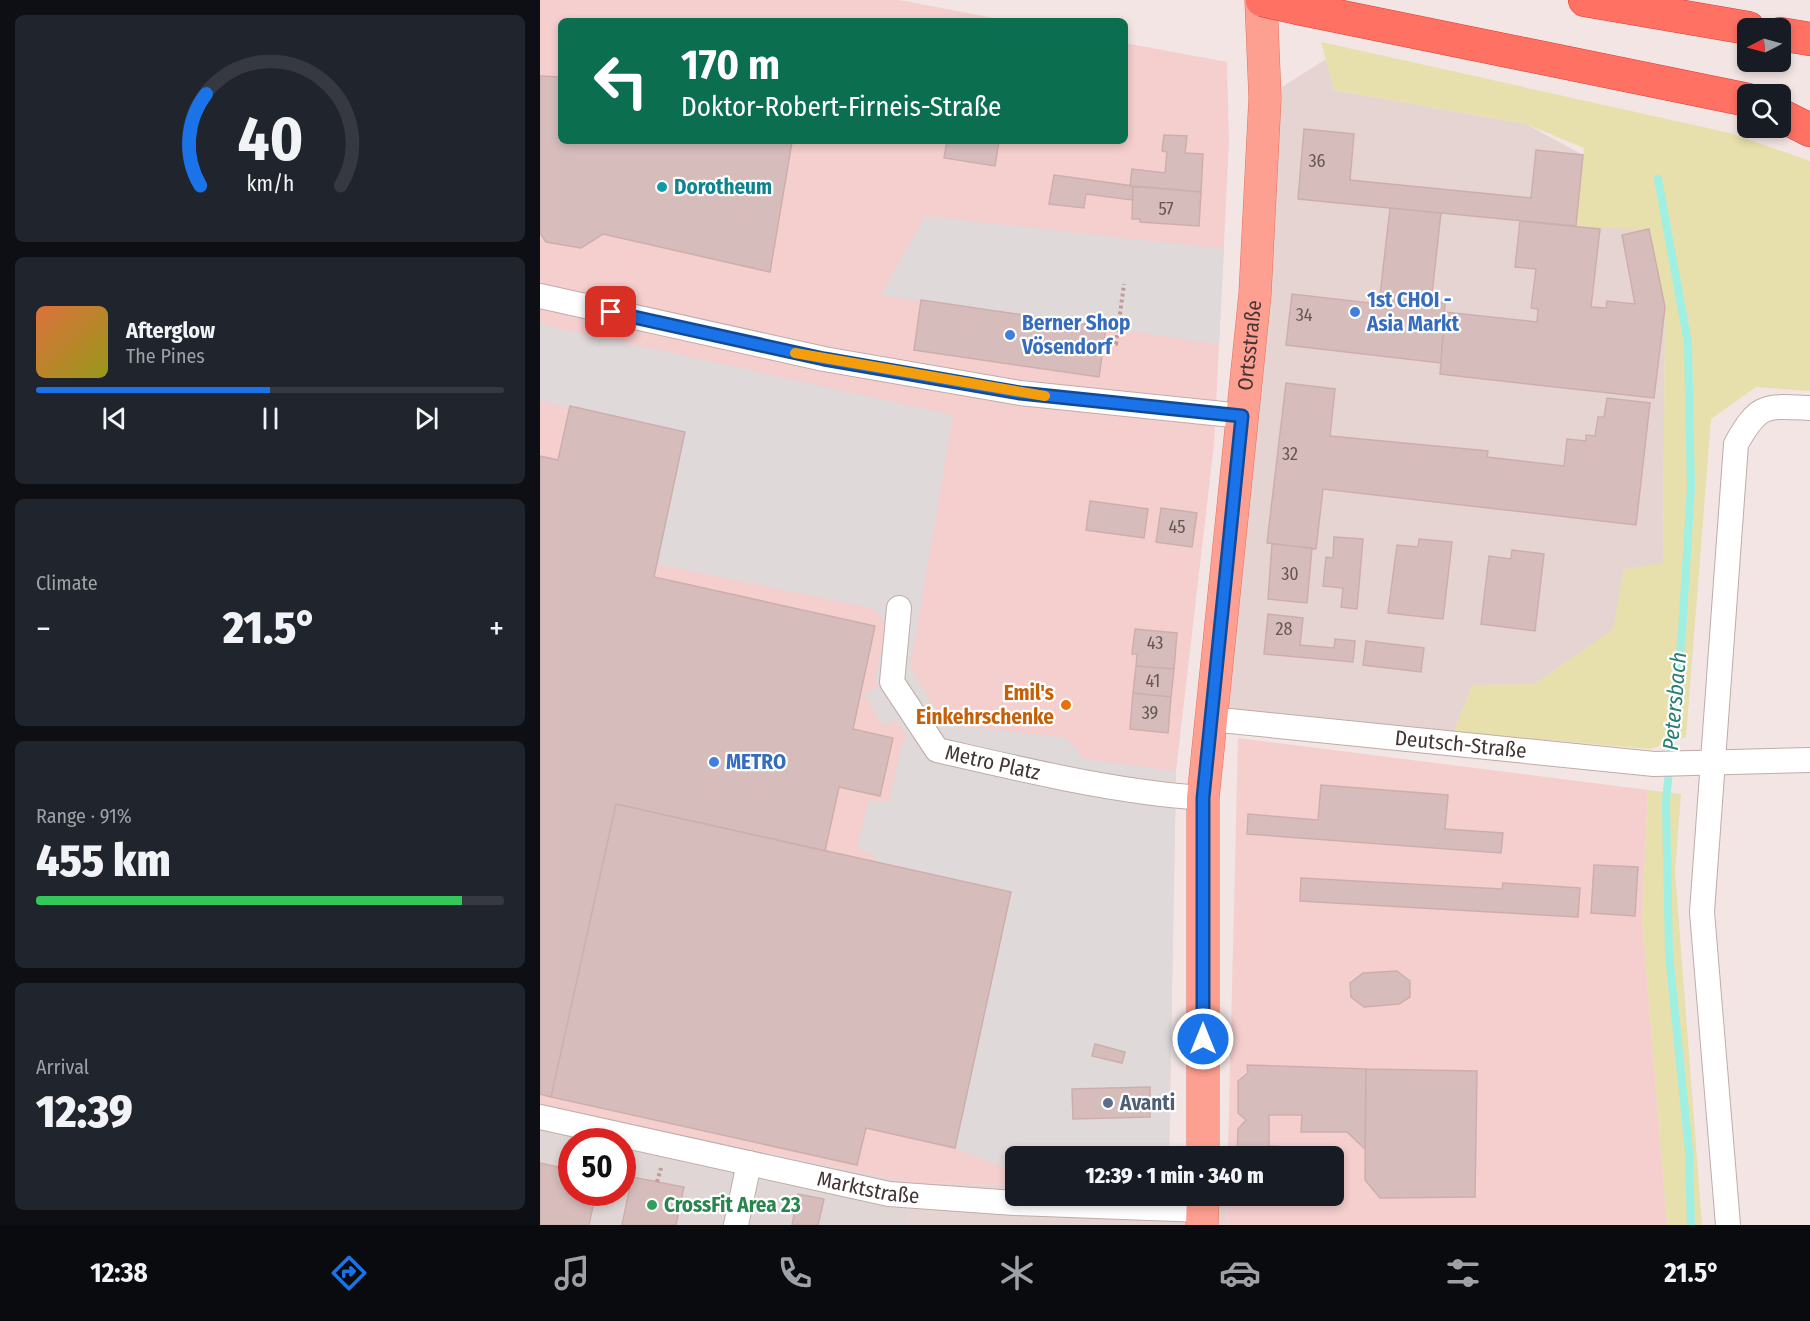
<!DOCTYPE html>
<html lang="en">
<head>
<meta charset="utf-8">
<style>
	body { margin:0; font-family:"Fira Sans Condensed",sans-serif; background:#20242c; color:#f1f3f6; height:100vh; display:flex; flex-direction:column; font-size:22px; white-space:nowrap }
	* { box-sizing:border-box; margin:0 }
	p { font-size:20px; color:#9ea1a6 }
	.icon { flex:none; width:33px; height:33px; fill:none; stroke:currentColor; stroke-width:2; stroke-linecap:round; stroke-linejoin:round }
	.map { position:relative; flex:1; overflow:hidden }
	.side { display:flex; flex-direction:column; gap:15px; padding:15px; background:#0d0f14; width:540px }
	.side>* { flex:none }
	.hud { position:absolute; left:18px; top:18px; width:570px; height:126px; border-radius:9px; box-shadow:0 3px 9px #0003; background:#0b6e4f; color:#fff; overflow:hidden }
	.needle { width:39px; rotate:264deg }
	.controls { position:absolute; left:1197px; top:18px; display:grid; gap:12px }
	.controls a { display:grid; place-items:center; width:54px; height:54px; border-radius:9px; background:#171b24; box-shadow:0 3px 9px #0003; font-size:30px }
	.speed { position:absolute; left:18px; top:1128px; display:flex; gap:12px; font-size:30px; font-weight:700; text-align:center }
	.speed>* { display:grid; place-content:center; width:78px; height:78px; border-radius:50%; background:#171b24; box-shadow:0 3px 9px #0003; line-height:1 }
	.speed .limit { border:9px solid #d22; background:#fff; color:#111 }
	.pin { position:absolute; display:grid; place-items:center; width:51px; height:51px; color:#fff; margin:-26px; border-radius:12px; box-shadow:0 3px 9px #0006 }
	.me { position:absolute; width:66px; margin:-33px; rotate:0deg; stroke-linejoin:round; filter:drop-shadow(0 0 4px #0008) }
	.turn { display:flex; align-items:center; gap:21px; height:126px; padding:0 24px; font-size:27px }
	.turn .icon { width:78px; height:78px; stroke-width:2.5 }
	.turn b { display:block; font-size:42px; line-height:51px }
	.big { font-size:45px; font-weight:800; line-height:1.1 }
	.side .tile { flex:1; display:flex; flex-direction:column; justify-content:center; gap:9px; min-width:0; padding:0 21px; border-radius:9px; background:#20242c }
	.side .dial { align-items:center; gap:0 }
	.dial svg { height:156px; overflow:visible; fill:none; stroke:#363941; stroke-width:7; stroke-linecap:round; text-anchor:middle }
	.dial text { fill:#f1f3f6; stroke:none }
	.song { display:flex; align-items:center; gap:18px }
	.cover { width:72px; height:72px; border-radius:9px; background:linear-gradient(135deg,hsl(20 70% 55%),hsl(60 70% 35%)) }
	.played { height:6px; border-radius:3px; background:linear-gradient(90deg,#1a73e8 50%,#363941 50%) }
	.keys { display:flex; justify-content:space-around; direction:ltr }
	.heat { display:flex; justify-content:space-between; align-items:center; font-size:33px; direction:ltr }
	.charge { height:9px; border-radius:4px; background:linear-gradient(90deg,#34c759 91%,#363941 0) }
	.trip { position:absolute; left:465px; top:1146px; width:339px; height:60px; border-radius:9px; background:#171b24; box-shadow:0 3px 9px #0003; font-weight:800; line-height:60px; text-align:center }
	.dock { display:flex; height:96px; justify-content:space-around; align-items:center; background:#090b0e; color:#9ea1a6 }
	.dock .icon { width:42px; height:42px }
	.dock .active { color:#1a73e8 }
	.dock b { font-size:27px; color:#f1f3f6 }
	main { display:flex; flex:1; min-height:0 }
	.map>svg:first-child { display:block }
</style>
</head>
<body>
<main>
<section class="side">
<div class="tile dial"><svg viewBox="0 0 100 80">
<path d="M14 69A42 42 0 1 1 86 69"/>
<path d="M14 69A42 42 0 0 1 17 22" stroke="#1a73e8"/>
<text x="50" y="56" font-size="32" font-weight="700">40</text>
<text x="50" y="72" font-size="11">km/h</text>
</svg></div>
<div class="tile">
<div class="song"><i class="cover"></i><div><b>Afterglow</b><p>The Pines</p></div></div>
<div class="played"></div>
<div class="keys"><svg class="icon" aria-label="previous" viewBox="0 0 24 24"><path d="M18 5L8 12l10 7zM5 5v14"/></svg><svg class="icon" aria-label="pause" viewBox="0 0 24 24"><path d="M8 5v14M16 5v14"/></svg><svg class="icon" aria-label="next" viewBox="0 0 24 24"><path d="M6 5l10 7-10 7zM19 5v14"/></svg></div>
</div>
<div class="tile"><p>Climate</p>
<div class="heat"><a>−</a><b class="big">21.5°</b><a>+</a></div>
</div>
<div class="tile"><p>Range · 91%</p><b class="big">455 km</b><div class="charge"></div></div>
<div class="tile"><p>Arrival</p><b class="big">12:39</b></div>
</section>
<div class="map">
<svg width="1270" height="1225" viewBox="0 0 1270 1225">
	<rect width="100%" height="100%" fill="#f2e5e4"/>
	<!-- residential -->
	<path fill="#e6d4d2" d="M786,59L794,90L986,124L1043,155L1036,226L1109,229L1125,307L1123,563L1084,570L1074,629L995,684L932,685L914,732L670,719L725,98Z
		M372,1183L475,1185L476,1196H687L686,1225H367Z"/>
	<!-- commercial -->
	<path fill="#f5cece" d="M0,0H359L470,21H21V141H585V43L687,62L689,142L674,444L636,771L629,1156H476L475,1185L372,1183L0,1106Z
		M698,738L1108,790L1102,919L1127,1225H686L687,1196H794V1156H688Z"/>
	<!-- industrial -->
	<path fill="#e1d6d6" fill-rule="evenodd" d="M0,1106L372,1183L367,1225H0ZM32,1142H82V1192H32Z"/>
	<!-- green -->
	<path fill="#e7dfac" d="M781,42L1190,133L1270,161V391L1216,387L1171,419L1146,737L1110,749L914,732L932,685L995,684L1073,629L1084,569L1123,563L1125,307L1109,230L1036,226L1044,148L986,124L794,90Z
		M1108,790L1141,794L1135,871L1162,1225H1127L1102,919Z"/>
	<!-- parking -->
	<path fill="#dfd9d9" d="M385,216L684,249L679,344L341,295Z
		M0,324L413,415L370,667L404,724L526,738L544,759L636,771L629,1156H476L475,1172L415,1148L471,893L334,862L335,855L317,849L329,800L349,802L362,746L367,736L356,720L343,726L324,694L340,685L335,680L346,630L344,619L332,608L117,564L145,433L0,401Z"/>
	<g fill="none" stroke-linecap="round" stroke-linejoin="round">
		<!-- stream -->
		<path stroke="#9ff0e2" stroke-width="8" d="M1118,179L1148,343L1151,488L1142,632L1126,802L1129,954L1149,1151L1151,1225"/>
	</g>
	<!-- building -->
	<path fill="#d6bdbc" stroke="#ceaead" stroke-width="1.5" d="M0,76L21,77V141L252,142L230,272L63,234L41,248L6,242L0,233Z
		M764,129L814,134L810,180L991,198L996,150L1043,155L1036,226L758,199Z
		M624,135L647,136L645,153L663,154L661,192L590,186L592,169L625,173L627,152L622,151Z
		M407,141H459L455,166L404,158Z
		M514,175L593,186L592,200L546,194L544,208L509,204Z
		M593,186L661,192L659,226L600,222V219H592Z
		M850,208L901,213L891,302L905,303L901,363L746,345L752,294L839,304Z
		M980,221L1060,229L1051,307L1066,308L1067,301L1095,304L1082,235L1109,229L1125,307L1114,398L900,374L905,312L997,322L998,309L991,308L996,269L975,267Z
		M381,300L566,327L559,377L374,350Z
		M746,383L795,389L790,436L948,451L947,457L1024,466L1027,439L1046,441V435L1055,436L1058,417H1064L1067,398L1110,403L1096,525L783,489L776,549L727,543Z
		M30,406L145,432L114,577L335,626L313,729L353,738L340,796L299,787L285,851L76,804L11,1097L0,1094V456L18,460Z
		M550,501L608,509L604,538L546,530Z
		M621,508L657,513L652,547L616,542Z
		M794,537L823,539L817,609L801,607L803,588L783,586L786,557L793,558Z
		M879,539L912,542L903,619L848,613L857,545L878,547Z
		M732,544L772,548L767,603L728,599Z
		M972,550L1004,554L995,631L941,624L949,556L971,559Z
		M728,614L763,618L760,645L794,648L795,639L815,641L813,662L724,654Z
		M595,629L637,633L634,669L596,666L597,654H592Z
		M826,641L884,648L881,672L823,665Z
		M596,666L634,669L631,697L593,693Z
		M593,693L631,697L628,733L590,729Z
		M781,785L908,795L905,829L963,833L961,853L707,834L708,814L778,820Z
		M76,804L471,892L415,1148L326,1128L317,1165L11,1097Z
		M1054,865L1098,867L1095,916L1051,913Z
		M761,878L962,889L963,883L1040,888L1038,917L760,901Z
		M857,971L870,981V997L859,1004L824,1007L811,997L810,983L823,973Z
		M555,1044L585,1052L582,1063L552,1056Z
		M707,1065L826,1069L825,1149L807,1132H761L762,1115H729V1146L746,1147V1156H697L698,1129L706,1120L698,1113V1081L708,1073Z
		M826,1069L937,1071L935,1197L840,1198L825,1180Z
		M610,1087V1117L533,1119L532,1089Z
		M0,1163L32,1170V1192H56L49,1225H0Z
		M92,1177L144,1187L136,1225H82Z
		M258,1194L284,1199L278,1225H252Z"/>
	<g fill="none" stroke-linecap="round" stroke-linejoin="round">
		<!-- minor casing -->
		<g stroke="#c0aca9" stroke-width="26">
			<g id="minor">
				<path d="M0,296L284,359L480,393L702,416"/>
				<path id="s1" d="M359,608L352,682L397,750C485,770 573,792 663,798"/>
				<path id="s2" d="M670,719L1114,764L1270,760"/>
				<path id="s3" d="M0,1117L349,1194L474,1203L663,1210"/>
				<path d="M196,1225L209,1163"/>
				<path d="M1188,1225L1162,912L1196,444C1219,403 1225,406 1270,408"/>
			</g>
		</g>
		<!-- major casing -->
		<g stroke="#e37161" stroke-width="33">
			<g id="major">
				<path id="s4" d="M663,1156V798L715,294L725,98L721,0"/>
				<path d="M662,1225L663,1196"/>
			</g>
		</g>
		<!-- highway casing -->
		<g stroke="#dd3c33" stroke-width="34">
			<path id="highway" d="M1045,0L1208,28
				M758,8L1208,100
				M1240,34L1270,39
				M1240,115L1270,130"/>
		</g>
		<!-- path -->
		<path stroke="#bf9a98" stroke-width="4" stroke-dasharray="3 3" stroke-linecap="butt" d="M564,342L576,344L584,284
			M117,1182L121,1168"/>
		<!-- minor -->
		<use href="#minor" stroke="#fff" stroke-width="24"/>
		<!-- major -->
		<use href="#major" stroke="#fea091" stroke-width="32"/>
		<!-- highway -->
		<use href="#highway" stroke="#fe7163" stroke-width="33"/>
		<!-- highway-bridge casing -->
		<g stroke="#dd3c33" stroke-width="34" stroke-linecap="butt">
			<path id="highway-bridge" d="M722,0L758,8"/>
		</g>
		<!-- highway-bridge -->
		<use href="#highway-bridge" stroke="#fe7163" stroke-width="33"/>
	</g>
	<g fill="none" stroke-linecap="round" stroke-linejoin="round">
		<!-- route casing -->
		<g stroke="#114b97" stroke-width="15">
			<path id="route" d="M71,312L284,359L480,393L702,416L663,798V1039"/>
		</g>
		<!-- route -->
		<use href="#route" stroke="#1a73e8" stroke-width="10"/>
		<!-- slow -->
		<path stroke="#f59e0b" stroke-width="10" d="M255,353L505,396"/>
	</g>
	<!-- markers -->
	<circle fill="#0f9aa8" stroke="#fff" stroke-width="2" cx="122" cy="187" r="6"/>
	<g fill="#3f7fe0" stroke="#fff" stroke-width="2">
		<circle cx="815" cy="312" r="6"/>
		<circle cx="470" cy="335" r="6"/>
		<circle cx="174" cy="762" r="6"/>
	</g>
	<circle fill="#e8710a" stroke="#fff" stroke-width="2" cx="526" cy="705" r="6"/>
	<circle fill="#5c6f8a" stroke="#fff" stroke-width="2" cx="568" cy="1103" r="6"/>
	<circle fill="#2e9e5b" stroke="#fff" stroke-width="2" cx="112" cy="1205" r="6"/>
	<g text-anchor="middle" stroke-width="4.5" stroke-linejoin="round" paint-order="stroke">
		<!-- number labels -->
		<g font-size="18" fill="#685656">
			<text x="777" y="167">36</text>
			<text x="626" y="215">57</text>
			<text x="764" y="321">34</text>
			<text x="750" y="460">32</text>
			<text x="637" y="533">45</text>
			<text x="750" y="580">30</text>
			<text x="744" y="635">28</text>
			<text x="615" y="649">43</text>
			<text x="613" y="687">41</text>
			<text x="610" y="719">39</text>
		</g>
		<!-- culture labels -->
		<g font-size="21" font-weight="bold" fill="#0d838f" stroke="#fff" text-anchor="start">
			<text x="134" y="194">Dorotheum</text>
		</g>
		<!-- shop labels -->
		<g font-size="21" font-weight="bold" fill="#366cbe" stroke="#fff" text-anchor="start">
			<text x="827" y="307">1st CHOI -<tspan x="827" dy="24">Asia Markt</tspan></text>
			<text x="482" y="330">Berner Shop<tspan x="482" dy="24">Vösendorf</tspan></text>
			<text x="186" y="769">METRO</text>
		</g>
		<!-- street labels -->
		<g font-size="21" fill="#443434" stroke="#fff">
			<text dy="7" stroke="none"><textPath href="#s4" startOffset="813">Ortsstraße</textPath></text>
			<text dy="7" stroke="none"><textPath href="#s2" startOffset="252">Deutsch-Straße</textPath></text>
			<text dy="7" stroke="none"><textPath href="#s1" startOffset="213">Metro Platz</textPath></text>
			<text dy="7" stroke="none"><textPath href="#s3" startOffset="336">Marktstraße</textPath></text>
		</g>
		<!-- food labels -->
		<g font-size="21" font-weight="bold" fill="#c56008" stroke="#fff" text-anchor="end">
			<text x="514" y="700">Emil's<tspan x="514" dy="24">Einkehrschenke</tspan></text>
		</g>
		<!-- service labels -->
		<g font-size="21" font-weight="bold" fill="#4e5e75" stroke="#fff" text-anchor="start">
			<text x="580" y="1110">Avanti</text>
		</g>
		<!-- leisure labels -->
		<g font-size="21" font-weight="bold" fill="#27864d" stroke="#fff" text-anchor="start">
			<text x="124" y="1212">CrossFit Area 23</text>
		</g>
		<!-- water labels -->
		<g font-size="22" font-style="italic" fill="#258072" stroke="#fff">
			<text transform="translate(1134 701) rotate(-85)" y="8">Petersbach</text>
		</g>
	</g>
</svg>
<div class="controls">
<a><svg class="needle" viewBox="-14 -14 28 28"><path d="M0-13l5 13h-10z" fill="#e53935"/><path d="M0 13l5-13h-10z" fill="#9ea1a6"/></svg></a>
<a><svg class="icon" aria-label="search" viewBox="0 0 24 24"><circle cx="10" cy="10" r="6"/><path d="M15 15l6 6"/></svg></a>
</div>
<div class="speed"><div class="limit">50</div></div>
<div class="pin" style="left:71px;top:312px;background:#d93025"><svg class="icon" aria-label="arrive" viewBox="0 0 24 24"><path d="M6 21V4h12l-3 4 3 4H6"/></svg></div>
<svg class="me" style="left:663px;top:1039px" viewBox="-20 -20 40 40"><circle r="17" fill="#1a73e8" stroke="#fff" stroke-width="3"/><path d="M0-11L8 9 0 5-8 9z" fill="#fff"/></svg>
<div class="trip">12:39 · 1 min · 340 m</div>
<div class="hud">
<div class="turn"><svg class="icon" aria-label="left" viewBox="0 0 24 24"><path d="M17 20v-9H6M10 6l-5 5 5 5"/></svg><div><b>170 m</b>Doktor-Robert-Firneis-Straße</div></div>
</div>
</div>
</main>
<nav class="dock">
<b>12:38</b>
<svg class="icon active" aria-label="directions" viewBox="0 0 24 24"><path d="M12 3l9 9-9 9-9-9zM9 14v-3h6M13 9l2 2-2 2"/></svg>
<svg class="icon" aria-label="music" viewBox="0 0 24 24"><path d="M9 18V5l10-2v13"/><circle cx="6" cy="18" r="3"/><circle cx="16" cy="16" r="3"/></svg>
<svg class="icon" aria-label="phone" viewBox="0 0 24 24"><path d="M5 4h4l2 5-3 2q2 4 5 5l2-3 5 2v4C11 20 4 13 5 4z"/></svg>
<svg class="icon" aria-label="climate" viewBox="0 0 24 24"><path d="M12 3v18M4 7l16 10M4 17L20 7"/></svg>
<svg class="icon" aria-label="car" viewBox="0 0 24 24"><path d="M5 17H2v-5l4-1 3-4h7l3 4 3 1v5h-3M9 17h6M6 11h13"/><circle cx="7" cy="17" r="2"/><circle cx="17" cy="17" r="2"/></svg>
<svg class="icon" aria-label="filters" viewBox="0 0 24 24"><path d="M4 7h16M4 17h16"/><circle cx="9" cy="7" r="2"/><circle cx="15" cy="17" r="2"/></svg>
<b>21.5°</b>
</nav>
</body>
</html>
